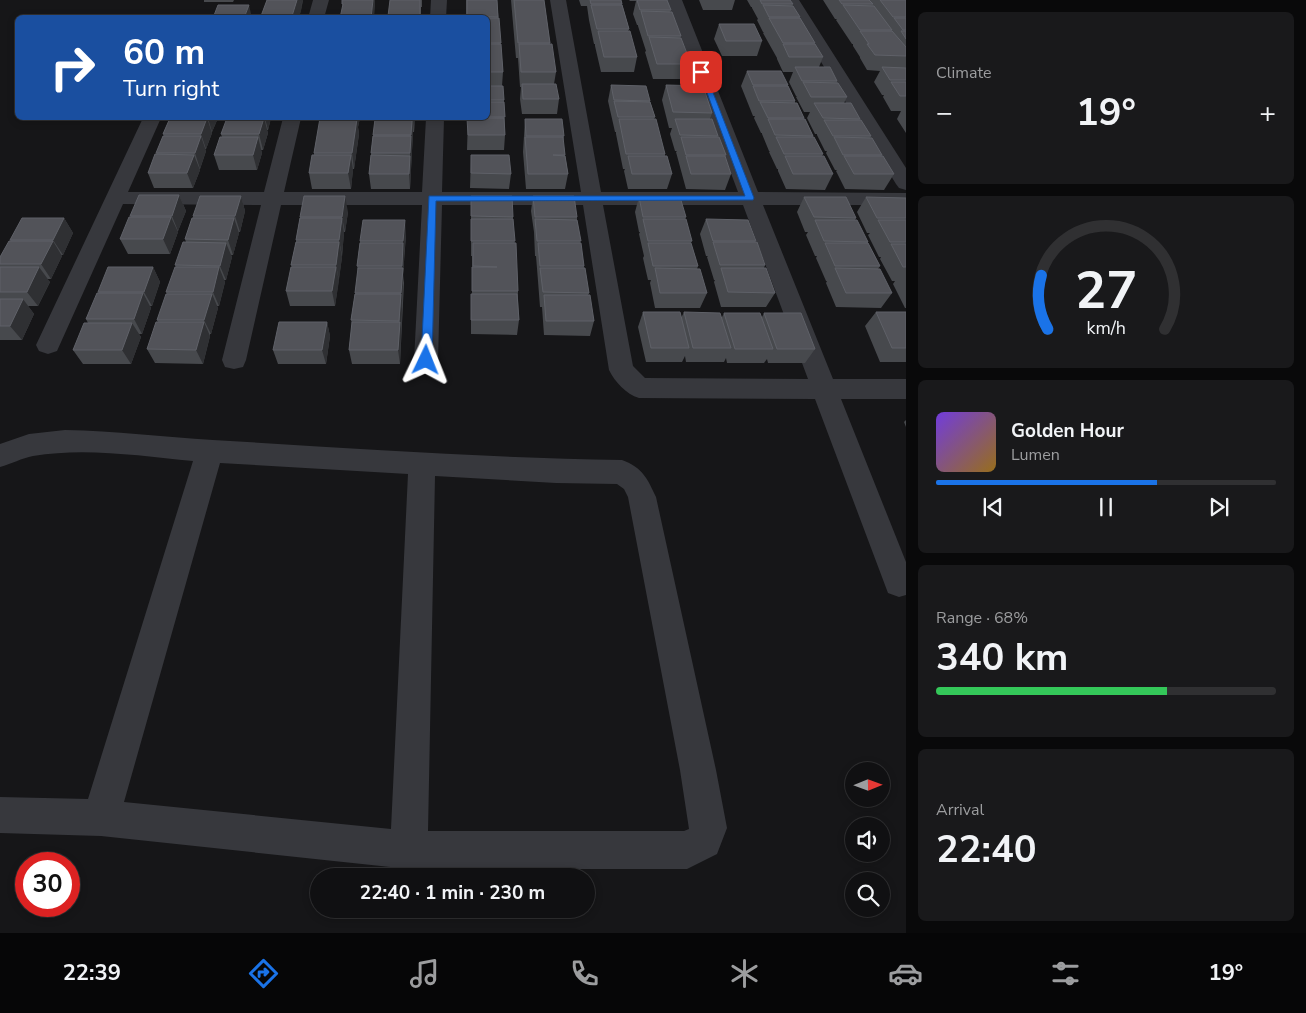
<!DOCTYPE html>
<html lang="en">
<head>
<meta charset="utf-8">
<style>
	body { margin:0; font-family:"Nunito Sans",sans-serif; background:#19191b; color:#f1f3f6; height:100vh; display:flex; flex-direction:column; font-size:19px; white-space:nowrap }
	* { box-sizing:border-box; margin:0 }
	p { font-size:16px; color:#9c9d9f }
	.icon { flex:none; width:28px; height:28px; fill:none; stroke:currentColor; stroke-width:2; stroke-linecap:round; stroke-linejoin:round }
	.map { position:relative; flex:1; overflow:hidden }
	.sheet { display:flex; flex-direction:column; gap:12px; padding:12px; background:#09090a; width:400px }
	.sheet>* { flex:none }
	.top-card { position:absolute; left:15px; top:15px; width:475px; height:105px; border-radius:8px; box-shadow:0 2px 8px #0003,0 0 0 1px #303032; background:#1a4fa0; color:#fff; overflow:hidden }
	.needle { width:32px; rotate:89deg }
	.fabs { position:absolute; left:845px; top:762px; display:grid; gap:10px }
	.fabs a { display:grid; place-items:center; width:45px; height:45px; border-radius:50%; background:#101012; box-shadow:0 2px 8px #0003,0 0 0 1px #303032; font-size:25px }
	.speed { position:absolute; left:15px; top:852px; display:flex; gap:10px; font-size:25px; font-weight:700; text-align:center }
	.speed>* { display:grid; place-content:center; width:65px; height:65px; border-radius:50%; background:#101012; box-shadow:0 2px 8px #0003,0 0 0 1px #303032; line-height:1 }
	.speed .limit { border:8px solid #d22; background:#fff; color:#111 }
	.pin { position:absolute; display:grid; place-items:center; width:42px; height:42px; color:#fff; margin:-21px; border-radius:10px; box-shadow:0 2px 8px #0006 }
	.me { position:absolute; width:55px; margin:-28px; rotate:2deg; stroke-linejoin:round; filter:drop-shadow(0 0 4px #0008) }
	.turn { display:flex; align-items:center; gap:18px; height:105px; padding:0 25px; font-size:22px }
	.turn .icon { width:65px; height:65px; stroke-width:2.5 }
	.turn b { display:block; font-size:35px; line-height:42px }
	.big { font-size:38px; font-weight:700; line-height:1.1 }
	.sheet .widget { flex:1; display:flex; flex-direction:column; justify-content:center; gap:8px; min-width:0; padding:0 18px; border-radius:8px; background:#19191b }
	.sheet .dial { align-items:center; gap:0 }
	.dial svg { height:130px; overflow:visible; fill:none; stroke:#303032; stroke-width:7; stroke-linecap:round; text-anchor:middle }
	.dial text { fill:#f1f3f6; stroke:none }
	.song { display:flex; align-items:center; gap:15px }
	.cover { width:60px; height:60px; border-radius:8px; background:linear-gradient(135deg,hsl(260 70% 55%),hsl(40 70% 35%)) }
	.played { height:5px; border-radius:2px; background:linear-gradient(90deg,#1a73e8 65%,#303032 65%) }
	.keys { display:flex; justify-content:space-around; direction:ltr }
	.heat { display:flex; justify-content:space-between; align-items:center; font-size:28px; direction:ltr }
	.charge { height:8px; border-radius:4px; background:linear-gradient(90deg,#34c759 68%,#303032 0) }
	.trip { position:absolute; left:310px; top:868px; width:285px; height:50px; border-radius:25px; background:#101012; box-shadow:0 2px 8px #0003,0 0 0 1px #303032; font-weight:700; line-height:50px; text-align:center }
	.dock { display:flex; height:80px; justify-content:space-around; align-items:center; background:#060607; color:#9c9d9f }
	.dock .icon { width:35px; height:35px }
	.dock .current { color:#1a73e8 }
	.dock b { font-size:22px; color:#f1f3f6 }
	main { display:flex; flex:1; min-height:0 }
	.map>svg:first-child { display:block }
</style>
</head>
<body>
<main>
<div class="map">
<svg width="906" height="933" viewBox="0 0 906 933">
	<rect width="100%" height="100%" fill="#161618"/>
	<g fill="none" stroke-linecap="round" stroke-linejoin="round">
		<!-- minor -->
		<path fill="#37383d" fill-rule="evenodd" d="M313,0H329L324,18H308Z
			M431,0H447L446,18H430Z
			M550,0H566L601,192H738L666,0H682L758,192L906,193V205H763L833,379H906V399H841L906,562V595L899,597L888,593L815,399L639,398C626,394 615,382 609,370L583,205H442L438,361L435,368L426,370L417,368L414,361L422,205H281L246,360L243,367L234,369L225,367L222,360L261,205L123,204L57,351L48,354L39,351L36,345L143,118H161L128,192H264L283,118H301L284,192H422L426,118H444L442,192H581ZM603,205H743L808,379L645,378L633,366Z
			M783,0H799L906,168V190L899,188L896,184Z
			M65,430C115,431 163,437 213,440C349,448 485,458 622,460C643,468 647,478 656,497L716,770L727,828L717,854L687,869H409L101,836L0,833V797L88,799L193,461C141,456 85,447 33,456C22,458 11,464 0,467V444L29,434ZM220,463L408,474L391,829L124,802ZM435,476L556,483L617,484L624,489L628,497L680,770L689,829L684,831H428Z"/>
	</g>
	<!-- wall -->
	<path fill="#47494d" d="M204,0H234L233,2H204Z
		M267,0H303L299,18H261Z
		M390,0H422V7H421V18H389Z
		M466,0H497L503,72L502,86L504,100L505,135L504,150H467L468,118H488V18H466Z
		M511,0H544L550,44L556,72L554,84L559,99L557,114H522L520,99L521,87H520L518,58H516Z
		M579,0H621L629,29L628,31L637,57L634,72H601L595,46V44H594L589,20L587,6H581Z
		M629,0H667L671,10L670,12L681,36L680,38L691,64L687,79H653L645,52L646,51L638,26V25H637L633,14L636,1H630Z
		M699,0H735L732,10H703Z
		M747,0H790L793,4L792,6L800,17V18L815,43V44L823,57L819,67L837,81V83L847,97L844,103L860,119L859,120L871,136L870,138L882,155L881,156L894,174L884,190L845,189L836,171L837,170H835L826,153L827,151H825L817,135V134H815L807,118L810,112H804L796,97L797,96H796L789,82L793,72H783L777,59V58L763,33L764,32H763L757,20L758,19L752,8V7H751Z
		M823,0H906V133L897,119L901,111H891L883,97L884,95H882L874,82L880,71L867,70L860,58V57L853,46V44H852L836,20L837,19H835Z
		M719,24L762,41L757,56H722L714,39Z
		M747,71L788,85V86L795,101V103L804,118V119L813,136V137L823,154L822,156L833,174L825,190L786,189L778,171V169H777L769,152L770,151H769L762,134V133H761L754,118L755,116H753L741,86Z
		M611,85L650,101L655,117L654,119L665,154V156L672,174L667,189H628L624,171L625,169H623L616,134V132H615L608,101Z
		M666,85L712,113L710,119L718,136L717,137L726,155L725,157L731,174L725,190L686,189L676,152L677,151H675L670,134L672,128H669L662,100Z
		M170,118H218L212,132V133L206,149H205L206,151L200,169H199L200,170L193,188H154L148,173L164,136L163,134Z
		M228,118H271L268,130H267L268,133L263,150H261L262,153L257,170H219L214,155L222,137L221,134Z
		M319,118H360L358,127L359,134L354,169H353L351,189H312L309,173L314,155V153L320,121Z
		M376,118H415L414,132H413L410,189H371L369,174L373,135Z
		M525,119L564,136L563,141L568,174L565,189H526L523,152Z
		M471,155L511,174L509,189L470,188Z
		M179,195L186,211L178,231H177L178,232L170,254H128L120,239L131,217L130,216Z
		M241,196L245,211L240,232H239V233L233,255H231L232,257L226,280H224L225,282L219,306H217L218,308L211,334H210V336L203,364L155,363L147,349L158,322L157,320L167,294L166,292L176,267L175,265L186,242L185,239L193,218V216Z
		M471,196L513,217L518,291V298L519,320L517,335L471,334V294H472V256H471Z
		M533,196L577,217V220L584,266V268L589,293L588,295L594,321L590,336L544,335L542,307H540L538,281L536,256H535L534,232L531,211Z
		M639,197L686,217L685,219L692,241L691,243L698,266L697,269L707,293L700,308H655L650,283L651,280H648L643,258L644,256L639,234L640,232H639L635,212Z
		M804,197L856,218L855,220L868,242V243L880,266L878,269L892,293L881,308L836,307L826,283L827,281H826L816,258L817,256H815L806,235L808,232H805L797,212Z
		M866,197L906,198V308H905L893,284L895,281H892L880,259L881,257H879L868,235L870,233H867L857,212Z
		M348,212L345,232H344L342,257L335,306H290L286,291L292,267L291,265L296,242V240L300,217Z
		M64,218L73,233L63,255H61L62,256L51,279H47L50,282L38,306H28L34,314L22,340H0V257L11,241L10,240Z
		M706,219L756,241L755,242L765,265L764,268L775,293L766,307H721L714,282L715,280H714L707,257L708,256H706L700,234Z
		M406,235L403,275L404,283L400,364H352L349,350L352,324L351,320L355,294L358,271L357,266L360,241Z
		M153,267L160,282L152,306H150L151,308L142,334H139L141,337L131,364H83L73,350L88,323L86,319L99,293L98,292Z
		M643,312L681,318L684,312L722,317L724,313L762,317L764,313L815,349L805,363H768L767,359L764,363H727L726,358L724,362H686L685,356L682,362H646L638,327Z
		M876,312H906V362H880L865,326Z
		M327,322L330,336L326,364H278L273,350Z
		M906,420V427L904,422Z"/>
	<!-- shaded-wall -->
	<path fill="#2f3033" d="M297,0H300L302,7L299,18H293L292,16Z
		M300,0H303L302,6Z
		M373,0H375V7L374,18H371Z
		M249,5L252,18H244Z
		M207,118L212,133L206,149L201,134Z
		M208,118H218L212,132Z
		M264,118L268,133L263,150L259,134Z
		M265,118H271L268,130Z
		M356,118H360L358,127L359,134L354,169L352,153L356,123Z
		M413,118H415L414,132Z
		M412,119L413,134L412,150L411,135Z
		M201,136L206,151L200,169L195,153Z
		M411,136L412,151L411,169L410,153Z
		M258,137L262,153L257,170L253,155Z
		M194,155L200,170L193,188L187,173Z
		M351,155L353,170L351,189L348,173Z
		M410,156L411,171L410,189L409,174Z
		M179,195L186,211L178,231L172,216Z
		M241,196L245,211L240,232L235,216Z
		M345,196L348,212L345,232L342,217Z
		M171,217L178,232L170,254L163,239Z
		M64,218L73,233L63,255L53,240Z
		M234,218L239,233L233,255L228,240Z
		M342,218L344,233L342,255L339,240Z
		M405,220L406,235L404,256L403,241Z
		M53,241L62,256L51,279L41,264Z
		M339,242L342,257L339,280L336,265Z
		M226,243L232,257L226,280L220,266Z
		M403,243L404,258L402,307L401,293L402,274V266Z
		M39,267L50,282L38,306L27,292Z
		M153,267L160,282L152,306L144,292Z
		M219,267L225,282L219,306L213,292Z
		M336,267L339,281L335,306L332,291Z
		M143,293L151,308L142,334L134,319Z
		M212,294L218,308L211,334L204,320Z
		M401,294L402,309L400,364L398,350Z
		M23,299L34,314L22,340L10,326Z
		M204,322L210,336L203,364L196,350Z
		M327,322L330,336L326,364L322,350Z
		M132,323L141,337L131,364L122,350Z"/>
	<!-- building -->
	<path fill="#525359" stroke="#5f6168" d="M267,0H297L292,16H261Z
		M342,0H373L371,18H340L343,4H342Z
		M390,0H420V17L388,16Z
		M467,0H497L498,17L467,16Z
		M514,0H544L550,43H518Z
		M590,0H621L622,4H591Z
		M637,0H667L671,10H640Z
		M760,0H790L793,4H762Z
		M839,0H869L873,4H842Z
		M880,0H906V17H893Z
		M218,5H249L244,18H213Z
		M591,5H622L629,29H597Z
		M763,5L793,6L800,17H769Z
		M843,5L874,6L892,30H860Z
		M641,11L672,12L681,36H648Z
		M261,17H292L261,18Z
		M488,18H499L501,43H488Z
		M769,18H800L815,43H783Z
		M894,18H906V30H903Z
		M719,24H754L762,41H726Z
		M598,31H630L637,57H604Z
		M860,31H892L906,47V56L875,55L867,44H869Z
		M901,31H906V39Z
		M649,37L681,38L691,64H657Z
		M488,44H501L503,72H488Z
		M519,44H552L556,72H521Z
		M783,44H815L823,57H789Z
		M795,67H830L837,81H802Z
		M882,67L906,68V80H890Z
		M747,71H781L788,85H753Z
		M803,82L838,83L847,97H811Z
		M891,82H906V96H900Z
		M522,84H556L559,99H523Z
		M611,85L646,86L650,101L614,100Z
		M666,85L703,86L712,113L673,112Z
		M488,86H503L504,100H488Z
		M753,86H788L795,101H759Z
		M614,101L650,102L655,117H618Z
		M488,102H504L505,117H488Z
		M760,102L797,103L804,118H768Z
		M814,103H851L860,119L823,118Z
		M170,118H207L201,134H163Z
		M227,118H264L259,134H221Z
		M320,118L357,119L352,153H314Z
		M467,118H504L505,135H468Z
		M375,119H412L411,135H373Z
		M525,119H562L564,136H526Z
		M619,119H656L665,154H626Z
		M675,119H712L718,136L680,135Z
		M768,119H805L813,136L775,135Z
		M824,120H861L871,136H833Z
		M163,136H201L195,153H156Z
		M373,136H411L410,153H371Z
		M220,137H258L253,155H214Z
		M525,137H563L565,155H553L565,156L568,174H528Z
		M681,137H719L726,155H686Z
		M776,137H814L823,154H784Z
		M834,137L872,138L882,155H843Z
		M155,154L194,155L187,173H148Z
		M312,155H351L348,173H309Z
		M371,155L410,156L409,174H369Z
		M471,155H509L511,174L471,173Z
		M628,156H667L672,174H632Z
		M686,156H725L731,174H691Z
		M785,156H824L833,174H793Z
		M844,156H883L894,174H854Z
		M139,195H179L172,216H130Z
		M200,196H241L235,216H193Z
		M304,196H345L342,217H300Z
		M471,196H512L513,217L471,216Z
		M533,196H574L577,217H535Z
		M639,197H680L686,217H643Z
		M804,197H846L856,218L814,217Z
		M866,197L906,198V218H877Z
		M129,217H171L163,239H120Z
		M22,218H64L53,240H10Z
		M192,218H234L228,240L185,239Z
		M300,218H342L339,240H296Z
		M471,219H513L515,241H471Z
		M535,219L577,220L581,241H537Z
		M643,219H686L692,241H648Z
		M706,219L748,220L756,241H713Z
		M363,220H405L403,241H360Z
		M815,220H857L868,242L824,241Z
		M878,220H906V242H890Z
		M9,241H53L41,264H0V257Z
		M183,242L226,243L220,266L175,265Z
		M296,242H339L336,265H291Z
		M713,242H757L765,265H720Z
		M360,243H403L402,266H357Z
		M473,243H516L518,291H472V267H497L473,266Z
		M538,243H581L584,266H540Z
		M648,243H691L698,266H653Z
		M825,243H868L880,266H835Z
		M891,244H906V267H903Z
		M0,267H39L27,292H0Z
		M108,267H153L144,292H98Z
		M175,267H219L213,292H166Z
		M291,267H336L332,291H286Z
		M358,268H403L401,293H355Z
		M540,268H585L589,293L543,292Z
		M655,268L700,269L707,293H660Z
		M721,268H766L775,293L728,292Z
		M835,268L880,269L892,293H846Z
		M97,293H143L134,319H86Z
		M166,294H212L204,320H157Z
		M355,294H401L399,321L351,320Z
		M471,294H517L519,320H471Z
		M544,295H590L594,321H546Z
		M0,299H23L10,326H0Z
		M643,312H680L689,348H651Z
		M684,312L720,313L731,348H693Z
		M876,312H906V348H892Z
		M724,313H760L773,349H735Z
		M764,313H801L815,349H777Z
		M156,322H204L196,350L147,349Z
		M279,322H327L322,350H273Z
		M352,322H400L398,350H349Z
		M84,323H132L122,350H73Z"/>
	<!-- route -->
	<path fill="#1a73e8" stroke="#114b97" d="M699,71L705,72L754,198L753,200L436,201L432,360L430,363H423L421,360L429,196H745Z"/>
</svg>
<div class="fabs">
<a><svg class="needle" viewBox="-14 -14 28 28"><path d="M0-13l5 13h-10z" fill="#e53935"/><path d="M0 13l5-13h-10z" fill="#9c9d9f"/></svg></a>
<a><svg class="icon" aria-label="sound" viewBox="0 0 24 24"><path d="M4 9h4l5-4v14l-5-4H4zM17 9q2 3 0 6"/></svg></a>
<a><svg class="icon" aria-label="search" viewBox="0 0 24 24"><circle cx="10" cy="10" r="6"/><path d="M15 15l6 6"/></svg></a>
</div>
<div class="speed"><div class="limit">30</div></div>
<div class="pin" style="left:701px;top:72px;background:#d93025"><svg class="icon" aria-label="arrive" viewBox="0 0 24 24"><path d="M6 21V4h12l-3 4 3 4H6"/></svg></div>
<svg class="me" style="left:426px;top:360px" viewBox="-20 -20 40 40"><path d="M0-17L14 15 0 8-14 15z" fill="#1a73e8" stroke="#fff" stroke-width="4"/></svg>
<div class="trip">22:40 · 1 min · 230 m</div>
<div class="top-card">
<div class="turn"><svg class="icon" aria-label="right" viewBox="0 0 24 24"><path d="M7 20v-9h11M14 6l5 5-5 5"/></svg><div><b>60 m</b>Turn right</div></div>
</div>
</div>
<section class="sheet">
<div class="widget"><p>Climate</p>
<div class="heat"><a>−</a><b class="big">19°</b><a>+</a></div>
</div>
<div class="widget dial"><svg viewBox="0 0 100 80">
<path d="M14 69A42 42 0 1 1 86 69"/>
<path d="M14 69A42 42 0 0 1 10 36" stroke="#1a73e8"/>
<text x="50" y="56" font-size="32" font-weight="700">27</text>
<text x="50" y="72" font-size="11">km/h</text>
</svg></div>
<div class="widget">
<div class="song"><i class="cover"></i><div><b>Golden Hour</b><p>Lumen</p></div></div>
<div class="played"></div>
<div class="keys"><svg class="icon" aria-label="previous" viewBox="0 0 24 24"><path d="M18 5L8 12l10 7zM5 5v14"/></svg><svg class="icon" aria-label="pause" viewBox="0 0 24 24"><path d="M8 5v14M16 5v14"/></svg><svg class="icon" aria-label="next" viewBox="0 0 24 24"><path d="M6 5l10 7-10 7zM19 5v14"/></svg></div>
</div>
<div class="widget"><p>Range · 68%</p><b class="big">340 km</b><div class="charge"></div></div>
<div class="widget"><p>Arrival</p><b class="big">22:40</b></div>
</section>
</main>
<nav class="dock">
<b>22:39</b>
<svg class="icon current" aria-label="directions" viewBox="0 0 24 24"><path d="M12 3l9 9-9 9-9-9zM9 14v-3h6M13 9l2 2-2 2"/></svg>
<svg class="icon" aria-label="music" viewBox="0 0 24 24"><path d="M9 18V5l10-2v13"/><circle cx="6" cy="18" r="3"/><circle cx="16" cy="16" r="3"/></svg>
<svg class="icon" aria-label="phone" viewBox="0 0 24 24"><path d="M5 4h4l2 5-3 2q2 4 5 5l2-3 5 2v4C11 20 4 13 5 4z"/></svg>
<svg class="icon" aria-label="climate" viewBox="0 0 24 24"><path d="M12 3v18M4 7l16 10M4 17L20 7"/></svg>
<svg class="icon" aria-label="car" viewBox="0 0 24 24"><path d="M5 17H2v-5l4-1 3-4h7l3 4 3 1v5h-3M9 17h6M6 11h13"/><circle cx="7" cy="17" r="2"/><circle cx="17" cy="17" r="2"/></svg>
<svg class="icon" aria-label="filters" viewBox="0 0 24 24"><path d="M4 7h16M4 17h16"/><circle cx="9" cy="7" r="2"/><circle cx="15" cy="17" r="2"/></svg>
<b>19°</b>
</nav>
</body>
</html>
